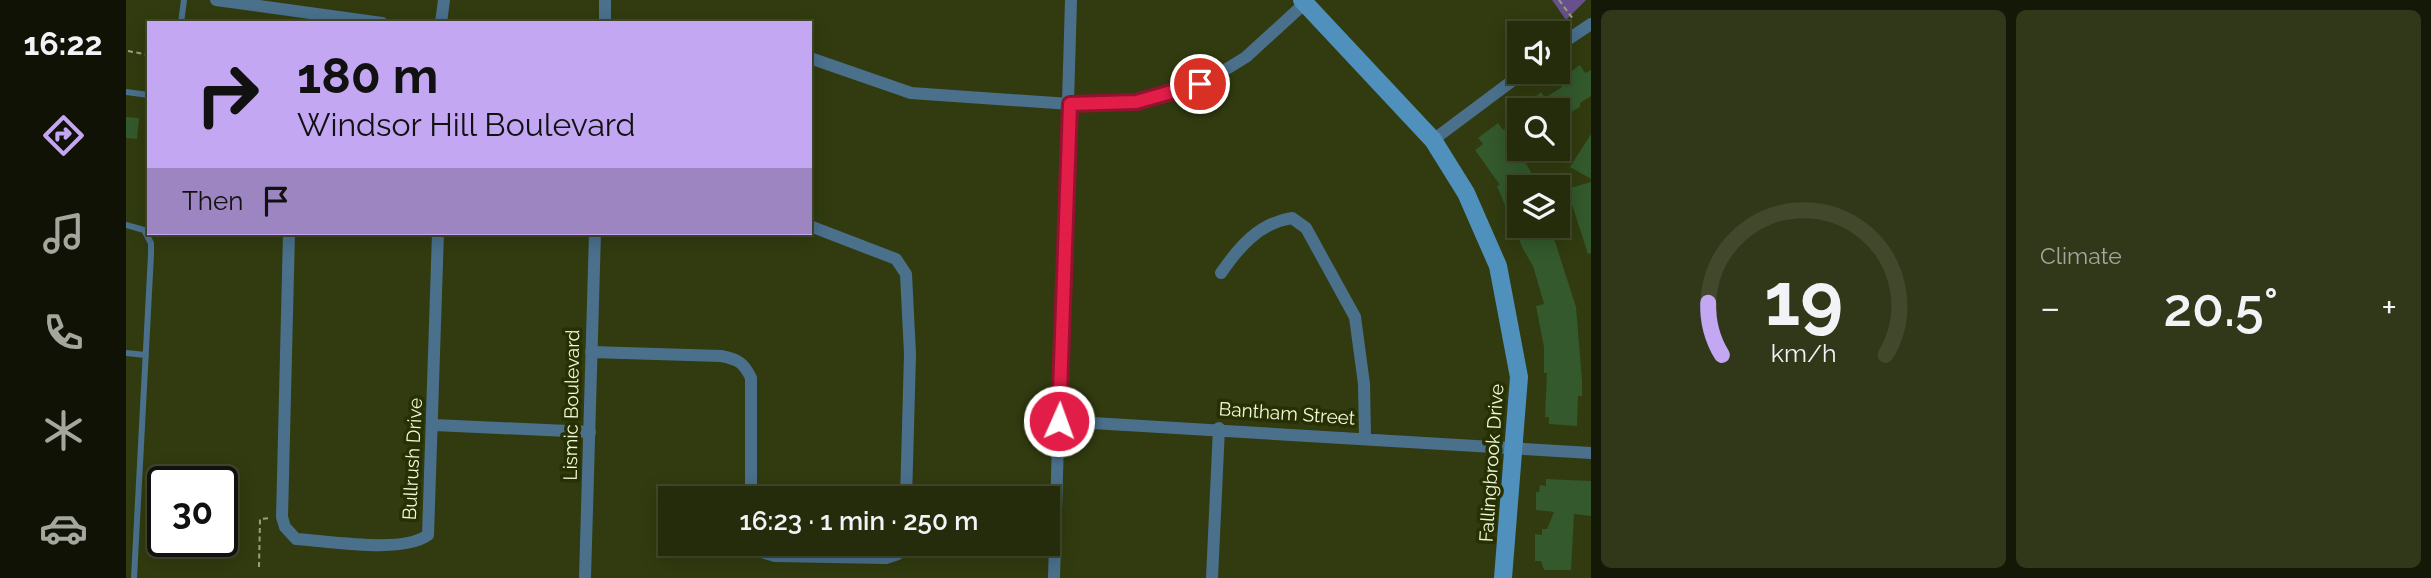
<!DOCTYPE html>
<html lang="en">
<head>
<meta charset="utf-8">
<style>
	body { margin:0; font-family:Raleway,sans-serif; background:#313819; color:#f1f3f6; height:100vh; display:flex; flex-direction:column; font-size:26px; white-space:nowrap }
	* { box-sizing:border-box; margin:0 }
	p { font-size:23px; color:#a3a79d }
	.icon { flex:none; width:38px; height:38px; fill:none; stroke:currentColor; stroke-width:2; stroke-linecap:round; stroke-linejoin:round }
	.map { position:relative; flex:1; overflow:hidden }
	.panel { display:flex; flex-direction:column; gap:10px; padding:10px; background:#141806; width:840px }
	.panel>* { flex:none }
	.guide { position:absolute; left:21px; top:21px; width:665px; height:214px; border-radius:0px; box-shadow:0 4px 18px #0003,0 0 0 2px #42482c; background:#c3a7f2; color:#111; overflow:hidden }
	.fabs { position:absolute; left:1381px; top:21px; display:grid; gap:14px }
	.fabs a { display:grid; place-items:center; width:63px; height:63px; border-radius:0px; background:#252c0b; box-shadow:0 4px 18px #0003,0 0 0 2px #42482c; font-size:35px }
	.speed { position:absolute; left:21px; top:466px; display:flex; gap:14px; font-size:35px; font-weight:700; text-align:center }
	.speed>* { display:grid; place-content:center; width:91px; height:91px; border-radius:50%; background:#252c0b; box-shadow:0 4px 18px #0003,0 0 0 2px #42482c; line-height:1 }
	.speed .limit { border:4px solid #111; border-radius:10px; background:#fff; color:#111 }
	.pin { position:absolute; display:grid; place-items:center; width:60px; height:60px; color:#fff; margin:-30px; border:4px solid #fff; border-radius:50%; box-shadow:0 2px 7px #0007 }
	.me { position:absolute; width:77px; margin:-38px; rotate:2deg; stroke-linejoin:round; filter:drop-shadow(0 0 5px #0008) }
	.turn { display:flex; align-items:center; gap:24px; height:147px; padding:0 35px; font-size:32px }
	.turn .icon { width:91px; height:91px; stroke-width:2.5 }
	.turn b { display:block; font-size:49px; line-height:60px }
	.then { display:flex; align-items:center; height:66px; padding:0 35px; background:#0003; gap:14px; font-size:26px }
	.big { font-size:52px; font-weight:600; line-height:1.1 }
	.panel .card { flex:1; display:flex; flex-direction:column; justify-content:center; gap:10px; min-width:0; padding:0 24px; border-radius:10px; background:#313819 }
	.panel .dial { align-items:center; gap:0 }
	.dial svg { height:182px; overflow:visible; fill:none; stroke:#42482c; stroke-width:7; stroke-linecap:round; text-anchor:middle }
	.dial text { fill:#f1f3f6; stroke:none }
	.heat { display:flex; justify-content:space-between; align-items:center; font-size:38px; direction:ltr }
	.panel .tiles { flex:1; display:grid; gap:10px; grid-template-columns:repeat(2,1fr) }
	.trip { position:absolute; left:532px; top:486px; width:402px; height:70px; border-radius:0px; background:#252c0b; box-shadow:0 4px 18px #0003,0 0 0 2px #42482c; font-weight:600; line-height:70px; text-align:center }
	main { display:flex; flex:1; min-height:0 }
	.menu { display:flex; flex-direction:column; width:126px; justify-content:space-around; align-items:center; background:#0f1204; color:#a3a79d }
	.menu .icon { width:49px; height:49px }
	.menu .on { color:#c3a7f2 }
	.menu b { font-size:32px; color:#f1f3f6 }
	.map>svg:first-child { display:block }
</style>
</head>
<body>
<main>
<nav class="menu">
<b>16:22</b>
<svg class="icon on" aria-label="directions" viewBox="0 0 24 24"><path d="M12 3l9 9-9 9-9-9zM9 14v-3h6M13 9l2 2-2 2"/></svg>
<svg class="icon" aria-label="music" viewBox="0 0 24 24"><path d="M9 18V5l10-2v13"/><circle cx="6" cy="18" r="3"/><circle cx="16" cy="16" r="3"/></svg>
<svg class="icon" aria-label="phone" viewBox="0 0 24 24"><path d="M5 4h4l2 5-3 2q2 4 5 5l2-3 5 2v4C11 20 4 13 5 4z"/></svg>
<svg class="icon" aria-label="climate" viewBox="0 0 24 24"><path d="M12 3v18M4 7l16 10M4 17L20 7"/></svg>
<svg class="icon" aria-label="car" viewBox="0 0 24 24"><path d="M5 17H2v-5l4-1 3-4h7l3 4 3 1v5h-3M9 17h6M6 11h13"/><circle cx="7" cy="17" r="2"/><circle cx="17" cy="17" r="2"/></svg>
</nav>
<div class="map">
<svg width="1465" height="578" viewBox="0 0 1465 578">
	<rect width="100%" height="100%" fill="#313b0f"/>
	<!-- green -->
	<path fill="#67508b" d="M1426,0H1460L1440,20Z"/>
	<!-- building -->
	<path fill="#33592c" d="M1454,65L1459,73L1465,70V96L1454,103V107L1432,119V110H1394L1415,92L1419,98L1436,87L1432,81Z
		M0,117L13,118L11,139L0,138Z
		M1393,119V151L1407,176L1403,177L1408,187H1393V226H1424L1450,307L1456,381V396H1452L1451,426L1423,424V417H1419L1421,373H1418V347L1410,306L1418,304L1407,266L1397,249L1371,186L1374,185L1349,150L1357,144L1352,138L1372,123L1377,130Z
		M1465,134V179L1444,167Z
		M1465,182V253L1462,254L1441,189Z
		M1420,479L1465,481V516L1448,514L1445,570H1418L1415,561H1409V534L1416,535V529H1421L1428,512L1410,510V492H1413L1414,485L1420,486Z"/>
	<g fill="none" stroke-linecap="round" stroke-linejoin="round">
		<!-- path -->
		<path stroke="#98a17c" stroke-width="2" stroke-dasharray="5 3.5" stroke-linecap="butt" d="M1433,0L1447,19
			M2,51L23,55
			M133,567L134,519L144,518"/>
		<!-- lane -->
		<path stroke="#4a708c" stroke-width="6" d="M55,23L58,0
			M0,92L23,95
			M0,225L18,230L25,243V254L8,578
			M0,353L20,355"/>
		<!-- street -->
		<path stroke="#4a708c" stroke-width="12" d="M90,0L256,23
			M315,23L318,0
			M479,23V0
			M1432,46L1465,24
			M684,58L785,93L944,104L1010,102L1074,84L1099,70L1120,57L1179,3
			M1307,140L1398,72
			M684,226L770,259L780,274L784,354L780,499
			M163,233L156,517L159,527L170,539C204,541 276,554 302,535L312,233
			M1095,273C1113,247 1133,223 1166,218L1180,228L1229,317L1238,384L1239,437
			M465,352L595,356C612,359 618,363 625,378V499
			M933,421L1465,453
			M308,425L464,432
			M629,544L632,551L649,556L760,558L772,554L778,544
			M459,578L469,233
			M928,578L945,0
			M1086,578L1093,428"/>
		<!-- secondary -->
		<path stroke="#5090bd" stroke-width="18" d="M1176,0L1307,140L1340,193L1372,266L1393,377L1377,578"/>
	</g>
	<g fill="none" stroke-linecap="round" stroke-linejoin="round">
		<!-- route casing -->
		<g stroke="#92132f" stroke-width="18">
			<path id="route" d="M933,421L944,104L1010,102L1074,84"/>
		</g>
		<!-- route -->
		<use href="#route" stroke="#e11d48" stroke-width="12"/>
	</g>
	<g text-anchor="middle" stroke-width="7" stroke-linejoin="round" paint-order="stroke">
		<!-- street labels -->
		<g font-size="19" fill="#f0f9da" stroke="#273003">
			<text transform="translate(445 405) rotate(-89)" y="7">Lismic Boulevard</text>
			<text transform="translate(1161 413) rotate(4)" y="7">Bantham Street</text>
			<text transform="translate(286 459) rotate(-87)" y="7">Bullrush Drive</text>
			<text transform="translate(1365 463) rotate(-86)" y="7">Fallingbrook Drive</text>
		</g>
	</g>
</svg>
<div class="fabs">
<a><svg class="icon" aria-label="sound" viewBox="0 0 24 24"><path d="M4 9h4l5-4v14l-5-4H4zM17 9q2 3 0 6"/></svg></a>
<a><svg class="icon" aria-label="search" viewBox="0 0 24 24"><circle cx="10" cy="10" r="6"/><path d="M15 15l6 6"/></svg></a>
<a><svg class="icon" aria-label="layers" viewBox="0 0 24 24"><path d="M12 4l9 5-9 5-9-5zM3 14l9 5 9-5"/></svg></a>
</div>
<div class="speed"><div class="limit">30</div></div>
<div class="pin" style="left:1074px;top:84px;background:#d93025"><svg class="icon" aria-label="arrive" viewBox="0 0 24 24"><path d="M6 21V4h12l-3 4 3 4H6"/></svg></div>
<svg class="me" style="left:933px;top:421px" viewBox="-20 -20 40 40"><circle r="17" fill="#e11d48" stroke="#fff" stroke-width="3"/><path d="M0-11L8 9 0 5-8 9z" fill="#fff"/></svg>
<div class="trip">16:23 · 1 min · 250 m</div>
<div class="guide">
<div class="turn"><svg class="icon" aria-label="right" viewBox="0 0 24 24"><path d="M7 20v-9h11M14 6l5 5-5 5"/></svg><div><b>180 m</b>Windsor Hill Boulevard</div></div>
<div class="then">Then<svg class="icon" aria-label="arrive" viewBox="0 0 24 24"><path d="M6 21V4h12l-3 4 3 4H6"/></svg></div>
</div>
</div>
<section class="panel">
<div class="tiles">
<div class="card dial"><svg viewBox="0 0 100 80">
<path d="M14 69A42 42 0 1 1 86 69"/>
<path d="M14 69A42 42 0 0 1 8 46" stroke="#c3a7f2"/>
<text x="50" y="56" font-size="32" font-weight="700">19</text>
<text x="50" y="72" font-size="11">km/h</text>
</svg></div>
<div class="card"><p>Climate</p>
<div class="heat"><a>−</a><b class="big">20.5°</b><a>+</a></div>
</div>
</div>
</section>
</main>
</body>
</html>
